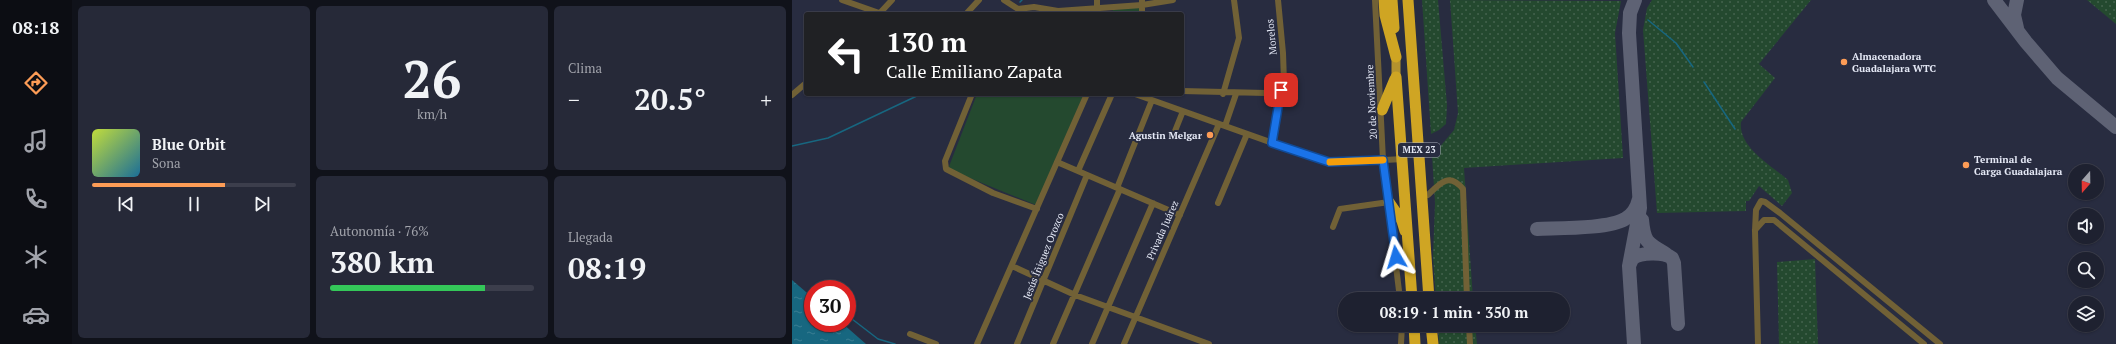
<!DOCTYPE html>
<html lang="es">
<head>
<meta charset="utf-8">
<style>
	body { margin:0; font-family:"PT Serif",serif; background:#262938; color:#f1f3f6; height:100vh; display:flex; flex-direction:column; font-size:15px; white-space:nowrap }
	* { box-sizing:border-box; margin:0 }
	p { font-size:13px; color:#a1a3ab }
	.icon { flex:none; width:22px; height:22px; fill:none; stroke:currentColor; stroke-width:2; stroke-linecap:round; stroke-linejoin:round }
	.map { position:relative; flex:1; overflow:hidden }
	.details { display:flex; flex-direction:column; gap:6px; padding:6px; background:#10121a; width:720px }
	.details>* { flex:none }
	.banner { position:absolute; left:12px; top:12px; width:380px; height:84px; border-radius:4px; box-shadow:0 1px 3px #0004,0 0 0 1px #3c3e4c; background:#202124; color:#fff; overflow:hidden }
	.needle { width:26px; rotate:200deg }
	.controls { position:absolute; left:1276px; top:164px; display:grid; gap:8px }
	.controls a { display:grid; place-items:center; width:36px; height:36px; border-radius:50%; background:#1e2130; box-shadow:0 1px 3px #0004,0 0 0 1px #3c3e4c; font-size:20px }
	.speed { position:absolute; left:12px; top:280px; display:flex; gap:8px; font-size:20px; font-weight:700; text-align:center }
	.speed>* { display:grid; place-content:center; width:52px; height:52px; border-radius:50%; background:#1e2130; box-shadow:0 1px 3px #0004,0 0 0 1px #3c3e4c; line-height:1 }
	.speed .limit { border:6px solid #d22; background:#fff; color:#111 }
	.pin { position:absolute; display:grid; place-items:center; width:34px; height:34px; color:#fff; margin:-17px; border-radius:8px; box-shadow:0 2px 6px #0006 }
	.me { position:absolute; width:44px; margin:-22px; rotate:353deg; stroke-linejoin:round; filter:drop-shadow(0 0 3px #0008) }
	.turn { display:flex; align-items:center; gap:14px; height:84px; padding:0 16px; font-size:18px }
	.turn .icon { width:52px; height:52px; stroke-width:2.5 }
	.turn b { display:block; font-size:28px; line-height:34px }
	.big { font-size:30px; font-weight:700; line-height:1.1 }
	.details .card { flex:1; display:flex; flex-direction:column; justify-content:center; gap:6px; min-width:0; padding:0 14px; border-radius:6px; background:#262938 }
	.details .dial { align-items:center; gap:0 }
	.dial b { font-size:52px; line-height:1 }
	.song { display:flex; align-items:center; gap:12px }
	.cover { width:48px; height:48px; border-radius:6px; background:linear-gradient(135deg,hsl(70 70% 55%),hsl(200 70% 35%)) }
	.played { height:4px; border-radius:2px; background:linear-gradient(90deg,#fd9c56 65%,#3c3e4c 65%) }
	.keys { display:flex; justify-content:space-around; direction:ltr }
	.heat { display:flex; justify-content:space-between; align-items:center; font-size:22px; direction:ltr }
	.charge { height:6px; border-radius:3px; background:linear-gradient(90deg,#34c759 76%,#3c3e4c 0) }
	.details .tiles { flex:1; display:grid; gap:6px; grid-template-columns:repeat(3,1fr) }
	.card:first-child { grid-row:span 2 }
	.trip { position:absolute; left:546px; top:292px; width:232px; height:40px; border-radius:20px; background:#1e2130; box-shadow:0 1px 3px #0004,0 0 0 1px #3c3e4c; font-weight:700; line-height:40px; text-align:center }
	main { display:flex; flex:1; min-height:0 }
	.dock { display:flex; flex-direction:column; width:72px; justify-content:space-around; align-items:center; background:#0c0d13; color:#a1a3ab }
	.dock .icon { width:28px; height:28px }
	.dock .on { color:#fd9c56 }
	.dock b { font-size:18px; color:#f1f3f6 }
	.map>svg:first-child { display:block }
</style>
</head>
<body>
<main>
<nav class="dock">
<b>08:18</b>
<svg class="icon on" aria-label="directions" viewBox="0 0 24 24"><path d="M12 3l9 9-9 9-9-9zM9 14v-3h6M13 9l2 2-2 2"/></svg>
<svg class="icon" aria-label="music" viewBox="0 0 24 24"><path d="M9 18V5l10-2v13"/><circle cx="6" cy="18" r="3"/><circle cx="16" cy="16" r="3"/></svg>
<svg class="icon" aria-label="phone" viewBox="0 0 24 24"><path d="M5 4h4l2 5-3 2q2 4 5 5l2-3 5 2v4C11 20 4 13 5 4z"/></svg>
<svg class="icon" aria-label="climate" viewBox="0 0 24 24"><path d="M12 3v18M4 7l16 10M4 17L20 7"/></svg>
<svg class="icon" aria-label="car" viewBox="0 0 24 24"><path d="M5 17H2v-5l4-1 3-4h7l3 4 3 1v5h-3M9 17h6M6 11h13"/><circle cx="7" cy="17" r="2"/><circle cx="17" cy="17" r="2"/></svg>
</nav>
<section class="details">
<div class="tiles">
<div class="card">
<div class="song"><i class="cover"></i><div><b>Blue Orbit</b><p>Sona</p></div></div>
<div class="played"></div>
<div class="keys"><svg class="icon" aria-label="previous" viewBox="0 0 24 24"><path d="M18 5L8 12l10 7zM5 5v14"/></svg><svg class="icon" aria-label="pause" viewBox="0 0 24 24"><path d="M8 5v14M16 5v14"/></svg><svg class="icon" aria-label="next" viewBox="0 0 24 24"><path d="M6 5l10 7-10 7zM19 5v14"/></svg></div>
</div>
<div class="card dial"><b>26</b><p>km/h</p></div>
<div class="card"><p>Clima</p>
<div class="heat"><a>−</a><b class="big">20.5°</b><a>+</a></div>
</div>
<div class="card"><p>Autonomía · 76%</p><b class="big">380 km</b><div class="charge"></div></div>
<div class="card"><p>Llegada</p><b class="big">08:19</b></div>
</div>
</section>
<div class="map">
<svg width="1324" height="344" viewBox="0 0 1324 344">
	<defs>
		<pattern id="grass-dots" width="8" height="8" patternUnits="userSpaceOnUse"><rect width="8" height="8" fill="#24492f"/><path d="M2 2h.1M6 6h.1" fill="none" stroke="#44634e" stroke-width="1.8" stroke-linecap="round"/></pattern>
		<pattern id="park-crowns" width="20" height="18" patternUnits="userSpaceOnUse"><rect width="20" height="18" fill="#24492f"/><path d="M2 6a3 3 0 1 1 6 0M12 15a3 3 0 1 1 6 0" fill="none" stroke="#44634e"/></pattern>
		<pattern id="water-ripples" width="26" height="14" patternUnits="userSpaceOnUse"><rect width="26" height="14" fill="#176780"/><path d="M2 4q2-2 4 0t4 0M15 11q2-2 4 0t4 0" fill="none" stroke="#397d93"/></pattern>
	</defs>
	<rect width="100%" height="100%" fill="#282c40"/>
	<!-- grass -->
	<path fill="url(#grass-dots)" d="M630,0H646L655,105L654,124L647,130L639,134Z
		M658,0L829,1L823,33L831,158L672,168L681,299H644L641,257L643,203L640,156L662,130L666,113Z
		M860,0H1019L967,64L983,78L949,122C946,147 979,165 996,180L1000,193L990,206L967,186L957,201H954V211L865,213L851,30L855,8Z
		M1295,0H1324V24Z
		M1023,259L1026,344H987L985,262Z
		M646,325H683L685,344H647Z"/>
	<!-- park -->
	<path fill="url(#park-crowns)" d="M347,7V14H320L321,10Z"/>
	<!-- pitch -->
	<path fill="#24492f" d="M185,94H292L244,205L156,169Z"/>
	<!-- water -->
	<path fill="url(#water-ripples)" d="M0,280L21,298V323H50L74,344H0Z"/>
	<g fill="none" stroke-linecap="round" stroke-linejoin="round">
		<!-- stream -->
		<path stroke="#176780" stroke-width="1.5" d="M228,2L230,0
			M856,20L884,43L901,67
			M912,82L943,129
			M0,146L36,138L129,94
			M55,317L60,319L86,339L103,344"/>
		<!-- taxiway -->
		<path stroke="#5e6274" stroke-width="14" d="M1202,0L1234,42L1265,78L1324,127
			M1225,28L1222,15L1225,0
			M850,220C852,242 855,243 874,254
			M745,229C765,228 817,229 833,219C841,215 845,207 847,199
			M837,266L840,259C848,252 872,252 880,258L882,263L886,324
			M842,344L837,266L848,208L837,33L838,13L843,0"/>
		<!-- street -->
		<path stroke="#716136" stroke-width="6" d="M50,0L90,14
			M212,0L226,9L242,7L266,11L350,5L381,0
			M305,0V9
			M583,0L591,160L608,299
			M87,14L100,0
			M174,14L187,0
			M350,14V0
			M390,91L474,93L489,90
			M180,94L153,161L154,169L201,193L245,209
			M343,94L537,163L611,159
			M431,94L447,38L442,0
			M0,95L14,83
			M433,126L444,94
			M383,131L391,111
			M480,143L492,82L491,53L486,0
			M265,162L388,215
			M286,171L320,94
			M325,188L360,100
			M636,195C648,183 657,172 671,189L675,299
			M426,203L455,134
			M541,227L548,209L597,202
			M963,230L972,220H982L1132,344
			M220,266L283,295L417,344
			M677,325L678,344
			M118,334L144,344
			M185,344L295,94
			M225,344L295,175
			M261,344L328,189
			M300,344L361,203
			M332,344L427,124
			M609,344L610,325
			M966,344L963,231L964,210L969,201L973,202L988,213L1148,344"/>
		<!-- primary -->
		<path stroke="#b4922e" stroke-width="9" d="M604,77V57"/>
		<!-- highway -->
		<path stroke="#cfa523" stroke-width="11" d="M592,0L593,15L604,57
			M600,0L602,28
			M616,0L637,299
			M604,77L620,299
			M590,110L603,79
			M597,202L610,221L613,231
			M622,325L623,344
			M639,325L641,344"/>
	</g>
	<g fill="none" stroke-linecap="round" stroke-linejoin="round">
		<!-- route casing -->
		<g stroke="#114b97" stroke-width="10">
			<path id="route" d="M489,90L480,143L537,162L591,160L604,257"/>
		</g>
		<!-- route -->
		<use href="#route" stroke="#1a73e8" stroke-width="7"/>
		<!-- slow -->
		<path stroke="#f59e0b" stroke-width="7" d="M538,162L591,160"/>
	</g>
	<!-- markers -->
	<g fill="#fd9c56" stroke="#282c40" stroke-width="1.5">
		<circle cx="1052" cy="62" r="4"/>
		<circle cx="418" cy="135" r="4"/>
		<circle cx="1174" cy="165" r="4"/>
	</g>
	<g text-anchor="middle" stroke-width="4" stroke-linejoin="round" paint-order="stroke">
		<!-- shield labels -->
		<rect fill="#282c40" stroke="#acb0bf" stroke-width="1" x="606" y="143" width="42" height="14" rx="3"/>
		<g font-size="9" font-weight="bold" fill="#e5e9f6">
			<text x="627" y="153">MEX 23</text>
		</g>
		<!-- street labels -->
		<g font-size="10" fill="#e5e9f6" stroke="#282c40">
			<text transform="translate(479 37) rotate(-96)" y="4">Morelos</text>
			<text transform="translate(579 102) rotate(-93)" y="4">20 de Noviembre</text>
			<text transform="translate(370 230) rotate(-66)" y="4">Privada Juárez</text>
			<text transform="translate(251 256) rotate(-68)" y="4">Jesús Íñiguez Orozco</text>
		</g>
		<!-- poi labels -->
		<g font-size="10" font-weight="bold" fill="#e5e9f6" stroke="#282c40" text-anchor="start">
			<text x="1060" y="60">Almacenadora<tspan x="1060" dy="12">Guadalajara WTC</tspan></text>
			<text x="410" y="139" text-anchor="end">Agustin Melgar</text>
			<text x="1182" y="163">Terminal de<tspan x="1182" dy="12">Carga Guadalajara</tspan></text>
		</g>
	</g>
</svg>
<div class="controls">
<a><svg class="needle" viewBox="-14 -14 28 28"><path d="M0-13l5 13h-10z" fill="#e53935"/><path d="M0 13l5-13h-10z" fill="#a1a3ab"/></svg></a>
<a><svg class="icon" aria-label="sound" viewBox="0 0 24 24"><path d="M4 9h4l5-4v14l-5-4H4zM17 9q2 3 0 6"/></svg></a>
<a><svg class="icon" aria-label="search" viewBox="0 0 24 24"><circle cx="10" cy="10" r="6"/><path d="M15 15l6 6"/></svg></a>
<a><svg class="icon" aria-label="layers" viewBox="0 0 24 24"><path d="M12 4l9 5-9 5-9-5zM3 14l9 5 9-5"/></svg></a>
</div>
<div class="speed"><div class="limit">30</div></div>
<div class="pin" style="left:489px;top:90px;background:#d93025"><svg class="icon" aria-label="arrive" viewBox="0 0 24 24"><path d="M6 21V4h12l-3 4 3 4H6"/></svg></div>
<svg class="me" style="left:604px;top:257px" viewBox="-20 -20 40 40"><path d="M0-17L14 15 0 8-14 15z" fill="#1a73e8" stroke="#fff" stroke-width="4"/></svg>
<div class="trip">08:19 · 1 min · 350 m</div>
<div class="banner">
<div class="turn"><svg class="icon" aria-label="left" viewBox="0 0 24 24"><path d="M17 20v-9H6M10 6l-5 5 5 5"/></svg><div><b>130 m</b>Calle Emiliano Zapata</div></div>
</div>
</div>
</main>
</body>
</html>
